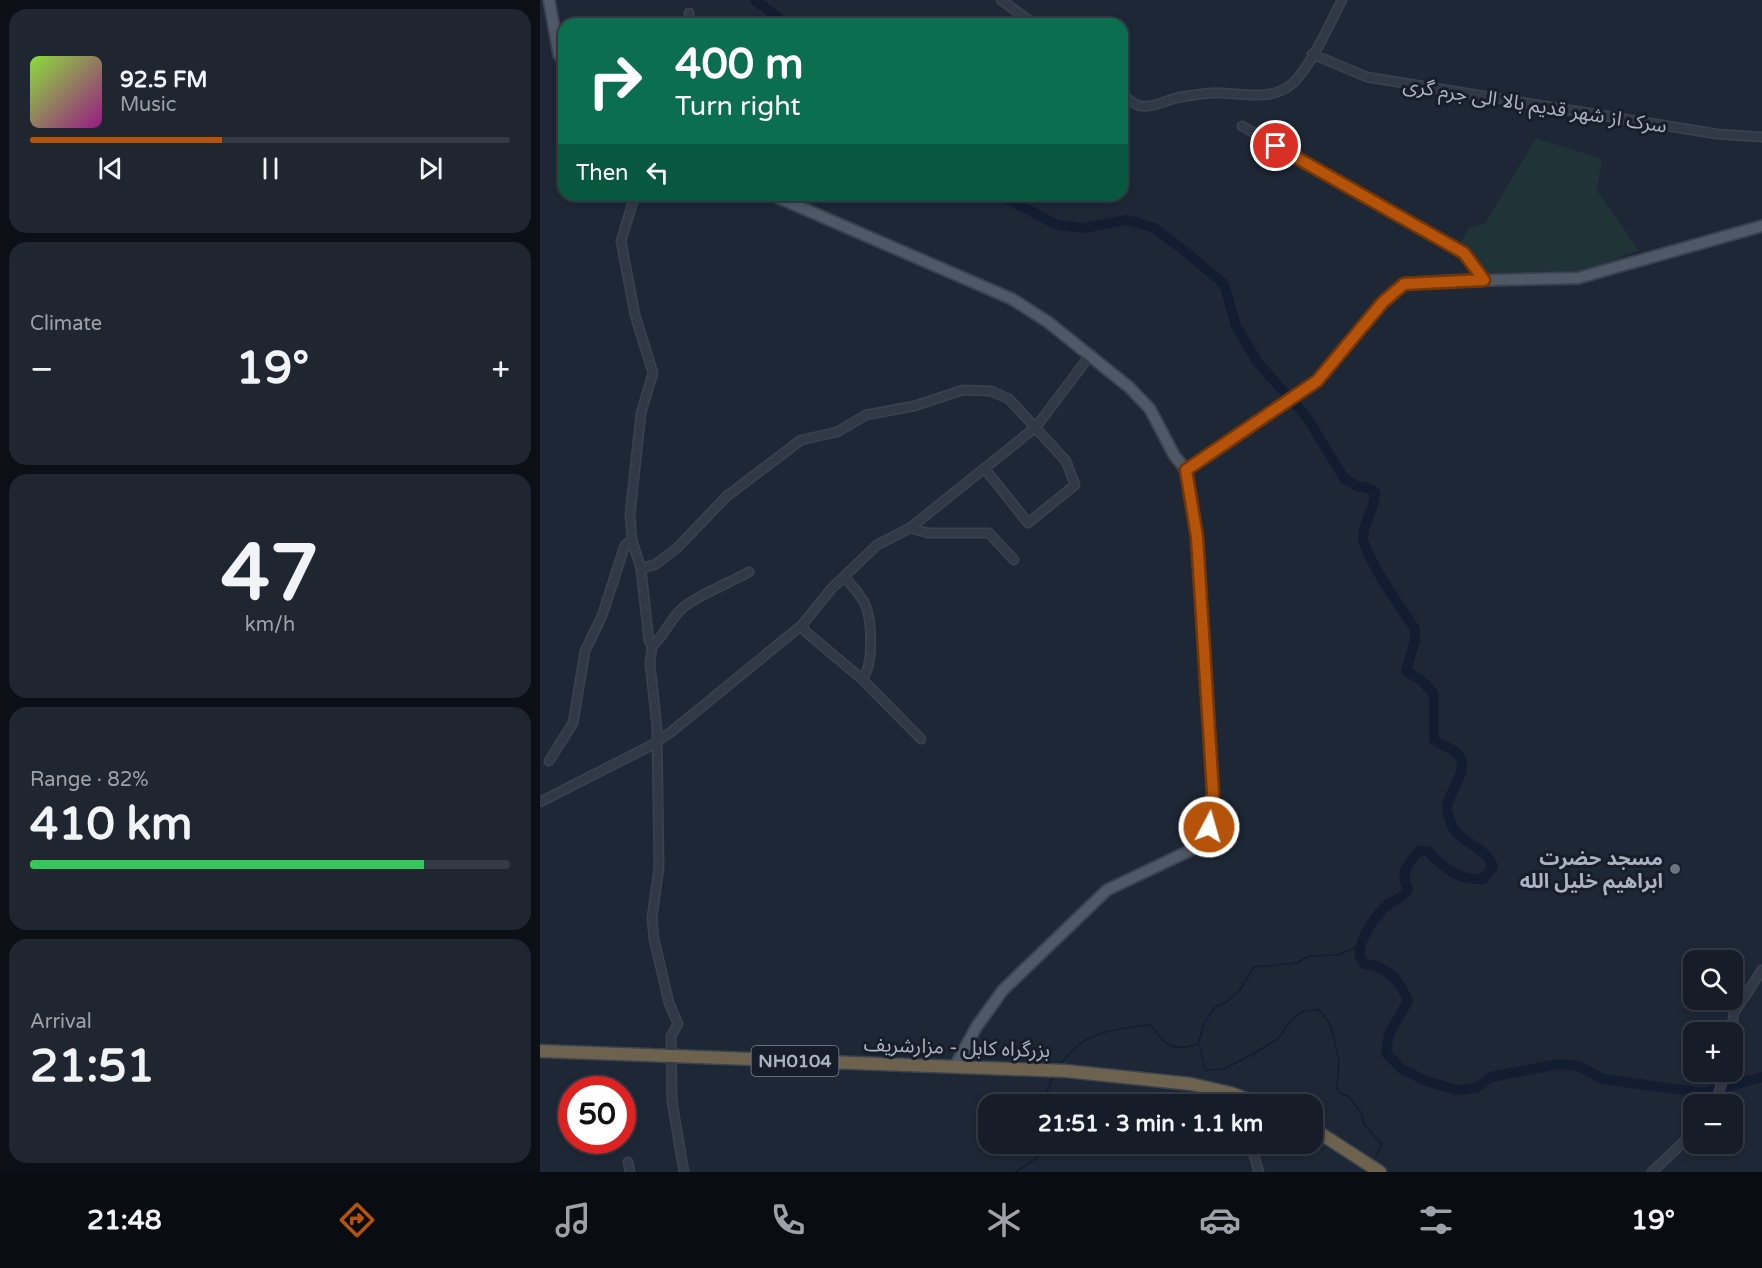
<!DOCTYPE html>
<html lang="en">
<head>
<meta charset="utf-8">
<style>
	body { margin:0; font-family:"Varela Round","Noto Sans Arabic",sans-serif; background:#1f2630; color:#f1f3f6; height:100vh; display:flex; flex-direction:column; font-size:22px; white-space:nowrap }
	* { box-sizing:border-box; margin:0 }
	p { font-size:20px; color:#9ea2a8 }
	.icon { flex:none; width:33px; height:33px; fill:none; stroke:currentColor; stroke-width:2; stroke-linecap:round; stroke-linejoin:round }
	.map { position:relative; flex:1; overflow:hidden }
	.drawer { display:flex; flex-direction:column; gap:9px; padding:9px; background:#0c1016; width:540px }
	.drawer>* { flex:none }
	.banner { position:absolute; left:18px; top:18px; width:570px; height:183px; border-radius:18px; box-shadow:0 3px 9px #0003,0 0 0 2px #353b45; background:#0b6e4f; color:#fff; overflow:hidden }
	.fabs { position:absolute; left:1143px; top:950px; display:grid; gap:12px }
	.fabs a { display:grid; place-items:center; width:60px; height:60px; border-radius:12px; background:#161d28; box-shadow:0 3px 9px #0003,0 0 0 2px #353b45; font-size:30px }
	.speed { position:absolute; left:18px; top:1076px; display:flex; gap:12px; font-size:30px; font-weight:700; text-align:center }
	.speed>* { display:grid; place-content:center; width:78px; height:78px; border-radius:50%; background:#161d28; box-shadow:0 3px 9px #0003,0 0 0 2px #353b45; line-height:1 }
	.speed .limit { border:9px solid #d22; background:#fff; color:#111 }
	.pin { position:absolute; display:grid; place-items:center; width:51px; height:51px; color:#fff; margin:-26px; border:3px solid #fff; border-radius:50%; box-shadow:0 2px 6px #0007 }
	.me { position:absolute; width:66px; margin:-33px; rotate:6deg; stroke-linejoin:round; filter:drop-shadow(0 0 4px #0008) }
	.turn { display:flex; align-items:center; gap:21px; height:126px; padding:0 18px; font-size:27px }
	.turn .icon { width:78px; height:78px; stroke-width:2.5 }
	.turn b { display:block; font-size:42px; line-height:51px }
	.then { display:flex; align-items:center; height:57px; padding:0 18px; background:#0003; gap:12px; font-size:22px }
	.big { font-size:45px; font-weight:700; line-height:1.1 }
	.drawer .widget { flex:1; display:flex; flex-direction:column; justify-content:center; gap:9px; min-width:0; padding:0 21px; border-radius:18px; background:#1f2630 }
	.drawer .dial { align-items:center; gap:0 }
	.dial b { font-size:78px; line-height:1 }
	.song { display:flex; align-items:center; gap:18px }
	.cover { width:72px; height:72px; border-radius:9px; background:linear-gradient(135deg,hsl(90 70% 55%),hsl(310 70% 35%)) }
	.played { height:6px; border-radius:3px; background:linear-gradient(90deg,#b45309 40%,#353b45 40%) }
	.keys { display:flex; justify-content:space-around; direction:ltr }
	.heat { display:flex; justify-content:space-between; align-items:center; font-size:33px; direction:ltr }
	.charge { height:9px; border-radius:4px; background:linear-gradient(90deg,#34c759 82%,#353b45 0) }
	.trip { position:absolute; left:438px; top:1094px; width:345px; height:60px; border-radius:18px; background:#161d28; box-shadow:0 3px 9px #0003,0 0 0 2px #353b45; font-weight:700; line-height:60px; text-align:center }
	.tabs { display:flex; height:96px; justify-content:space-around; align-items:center; background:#090c10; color:#9ea2a8 }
	.tabs .icon { width:42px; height:42px }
	.tabs .active { color:#b45309 }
	.tabs b { font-size:27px; color:#f1f3f6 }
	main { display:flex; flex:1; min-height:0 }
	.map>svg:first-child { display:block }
</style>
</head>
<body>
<main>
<section class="drawer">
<div class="widget">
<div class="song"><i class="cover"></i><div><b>92.5 FM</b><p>Music</p></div></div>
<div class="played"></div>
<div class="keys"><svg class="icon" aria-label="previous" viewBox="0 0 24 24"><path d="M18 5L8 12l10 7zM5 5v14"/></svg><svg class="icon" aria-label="pause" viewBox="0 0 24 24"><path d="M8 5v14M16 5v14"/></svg><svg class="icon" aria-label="next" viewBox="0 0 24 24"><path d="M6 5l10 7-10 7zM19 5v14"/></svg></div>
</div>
<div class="widget"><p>Climate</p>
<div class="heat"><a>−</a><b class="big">19°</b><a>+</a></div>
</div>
<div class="widget dial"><b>47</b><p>km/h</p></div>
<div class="widget"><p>Range · 82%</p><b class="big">410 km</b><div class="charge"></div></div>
<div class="widget"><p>Arrival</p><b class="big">21:51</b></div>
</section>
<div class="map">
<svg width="1222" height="1172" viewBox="0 0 1222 1172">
	<rect width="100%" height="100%" fill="#1e2735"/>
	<!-- green -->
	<path fill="#203337" d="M996,138L1062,159L1057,191L1099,250L1045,271L938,273L918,246L930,227L945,224Z"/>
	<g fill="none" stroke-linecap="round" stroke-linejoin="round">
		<!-- stream -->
		<path stroke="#121d32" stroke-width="1.5" d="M658,1044C664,1051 660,1062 666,1070L684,1069L713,1054L739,1038L751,1020L761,1012L779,1009L791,1026L799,1060L797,1089L799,1093L808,1096L821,1112L824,1124L842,1145L835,1158
			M519,1065C527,1057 535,1047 544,1041C562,1030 590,1027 611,1025C626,1046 632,1052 658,1044L664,1023L675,1007L688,1001L699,991L714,967L757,963L768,956L798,955L822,945
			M502,1104L513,1077
			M475,1172L497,1158L499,1149L498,1143
			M825,1172L826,1171"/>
		<!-- river -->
		<path stroke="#121d32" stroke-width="10" d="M215,0L246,24
			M460,195L517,225L543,228L587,220L614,228L641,248L684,284L696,326L718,363L766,416L804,478L818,487H825L835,492C835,511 824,520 823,536C822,554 863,611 875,629V641L866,671L882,681L894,694V740C901,745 908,747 914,751C935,765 908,791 907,807C906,811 909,817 910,821C915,842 945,844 953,867L943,879C920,881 903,868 888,851H879C868,865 859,871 868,889C860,900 861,897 850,903C838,911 817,941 820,956C821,959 823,962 825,964C847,966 860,980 868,1001L849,1034L846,1053L862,1069L886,1081L917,1090L936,1088L951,1077L1018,1064L1039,1066L1063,1079L1164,1093L1222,1077"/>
		<!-- minor casing -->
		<g stroke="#3b424f" stroke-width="11">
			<path id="minor" d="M461,0L494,24
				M149,13V24
				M772,54L827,77L1177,134L1222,137
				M582,94C586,97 592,103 597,105C611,110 627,99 641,97C655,95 669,92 683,93C706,94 733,101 753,83C771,66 790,23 802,0
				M702,126L924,253L944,280
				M95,195L81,241L95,315L113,373L101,413L90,515L92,540L101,569L109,641L112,646L110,664L117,727L119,868L112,918L114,939L129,1003L138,1024L131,1036L132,1101L144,1172
				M370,528L388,533H449L474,560
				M101,569L116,564L137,548L187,496L261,440L297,432L326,415L374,406L423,390L451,391L469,399L526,461L535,485L488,523L445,469
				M305,577C311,585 320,594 325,604C332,620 334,666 322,679
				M262,625L266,632L322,679L381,739
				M112,646C125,636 130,617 145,606C159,595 191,582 209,572
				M9,761L33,723L45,651L62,616L85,545L92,540
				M0,802L110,746L131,732L262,625L292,588L337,545L370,528L496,427L551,354
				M1191,1032L1194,1013L1222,970
				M1192,1049V1062
				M1174,1104L1184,1078L1189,1071
				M710,1143L719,1172
				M88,1162L90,1172
				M1112,1172L1154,1132"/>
		</g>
		<!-- major casing -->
		<g stroke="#3b424f" stroke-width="14">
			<path id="major" d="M9,0L19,55L24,61
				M232,195L472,299L508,322L589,387L610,409L634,455L646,470L777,381L843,302L864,284L907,281L1038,278L1222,226
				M415,1066L437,1026L463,990L567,890L651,850L669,827L673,793L657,537L646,470"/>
		</g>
		<!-- highway casing -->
		<g stroke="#3c4350" stroke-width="15">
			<path id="highway" d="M0,1051L526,1071L651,1084L690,1093L721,1104
				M772,1128L840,1172"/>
		</g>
		<!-- minor -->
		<use href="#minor" stroke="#323946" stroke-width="8"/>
		<!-- major -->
		<use href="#major" stroke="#4f5866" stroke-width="10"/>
		<!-- highway -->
		<use href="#highway" stroke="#6c624e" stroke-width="12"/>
	</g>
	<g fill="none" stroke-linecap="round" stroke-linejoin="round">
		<!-- route casing -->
		<g stroke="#753606" stroke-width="15">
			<path id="route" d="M669,827L673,793L657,537L646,470L777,381L843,302L864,284L944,280L924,253L736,146"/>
		</g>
		<!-- route -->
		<use href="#route" stroke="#b45309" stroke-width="10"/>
	</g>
	<!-- markers -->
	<circle fill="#6b7280" stroke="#171e2a" stroke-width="2" cx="1135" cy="869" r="6"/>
	<g text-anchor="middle" stroke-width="6" stroke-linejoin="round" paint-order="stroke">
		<!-- shield labels -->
		<rect fill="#171e2a" stroke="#7f8695" stroke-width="1.5" x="211.5" y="1046" width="87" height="30" rx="4.5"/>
		<g font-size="18" font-weight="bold" fill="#abb3c3">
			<text x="255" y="1067">NH0104</text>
		</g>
		<!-- street labels -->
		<g font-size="20" fill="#abb3c3" stroke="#171e2a">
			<text transform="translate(995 105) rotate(9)" y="7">سرک از شهر قدیم بالا الی جرم گری</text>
			<text transform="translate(417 1047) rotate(2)" y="7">بزرگراه کابل - مزارشریف</text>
		</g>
		<!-- poi labels -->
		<g font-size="20" font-weight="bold" fill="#abb3c3" stroke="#171e2a" text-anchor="end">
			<text x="1123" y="865">مسجد حضرت<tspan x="1123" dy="23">ابراهیم خلیل الله</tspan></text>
		</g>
	</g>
</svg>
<div class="fabs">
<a><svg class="icon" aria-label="search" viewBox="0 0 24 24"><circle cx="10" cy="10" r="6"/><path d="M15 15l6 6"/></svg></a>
<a>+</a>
<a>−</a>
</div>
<div class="speed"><div class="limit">50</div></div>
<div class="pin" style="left:736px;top:146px;background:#d93025"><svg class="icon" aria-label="arrive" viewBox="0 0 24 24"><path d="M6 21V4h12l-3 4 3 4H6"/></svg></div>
<svg class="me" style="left:669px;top:827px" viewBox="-20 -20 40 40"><circle r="17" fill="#b45309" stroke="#fff" stroke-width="3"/><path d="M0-11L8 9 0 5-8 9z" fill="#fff"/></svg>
<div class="trip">21:51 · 3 min · 1.1 km</div>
<div class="banner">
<div class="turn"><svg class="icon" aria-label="right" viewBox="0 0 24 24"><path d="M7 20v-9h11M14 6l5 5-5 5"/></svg><div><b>400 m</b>Turn right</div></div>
<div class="then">Then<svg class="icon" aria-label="left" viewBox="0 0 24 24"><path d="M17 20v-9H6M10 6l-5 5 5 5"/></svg></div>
</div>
</div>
</main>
<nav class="tabs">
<b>21:48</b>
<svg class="icon active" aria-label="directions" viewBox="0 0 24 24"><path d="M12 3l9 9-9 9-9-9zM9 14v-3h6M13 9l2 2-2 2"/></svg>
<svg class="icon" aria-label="music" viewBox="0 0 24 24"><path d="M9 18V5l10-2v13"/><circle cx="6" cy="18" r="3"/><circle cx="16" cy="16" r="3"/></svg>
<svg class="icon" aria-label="phone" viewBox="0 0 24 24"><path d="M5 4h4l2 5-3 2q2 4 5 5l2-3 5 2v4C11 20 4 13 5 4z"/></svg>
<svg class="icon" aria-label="climate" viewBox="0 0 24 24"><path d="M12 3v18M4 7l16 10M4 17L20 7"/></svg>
<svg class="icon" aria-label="car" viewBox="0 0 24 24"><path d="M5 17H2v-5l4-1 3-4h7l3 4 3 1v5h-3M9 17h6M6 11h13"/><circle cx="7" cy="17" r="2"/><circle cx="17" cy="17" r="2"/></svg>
<svg class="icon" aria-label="filters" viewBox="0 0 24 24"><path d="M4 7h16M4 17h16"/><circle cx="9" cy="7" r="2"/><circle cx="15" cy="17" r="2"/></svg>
<b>19°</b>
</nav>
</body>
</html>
